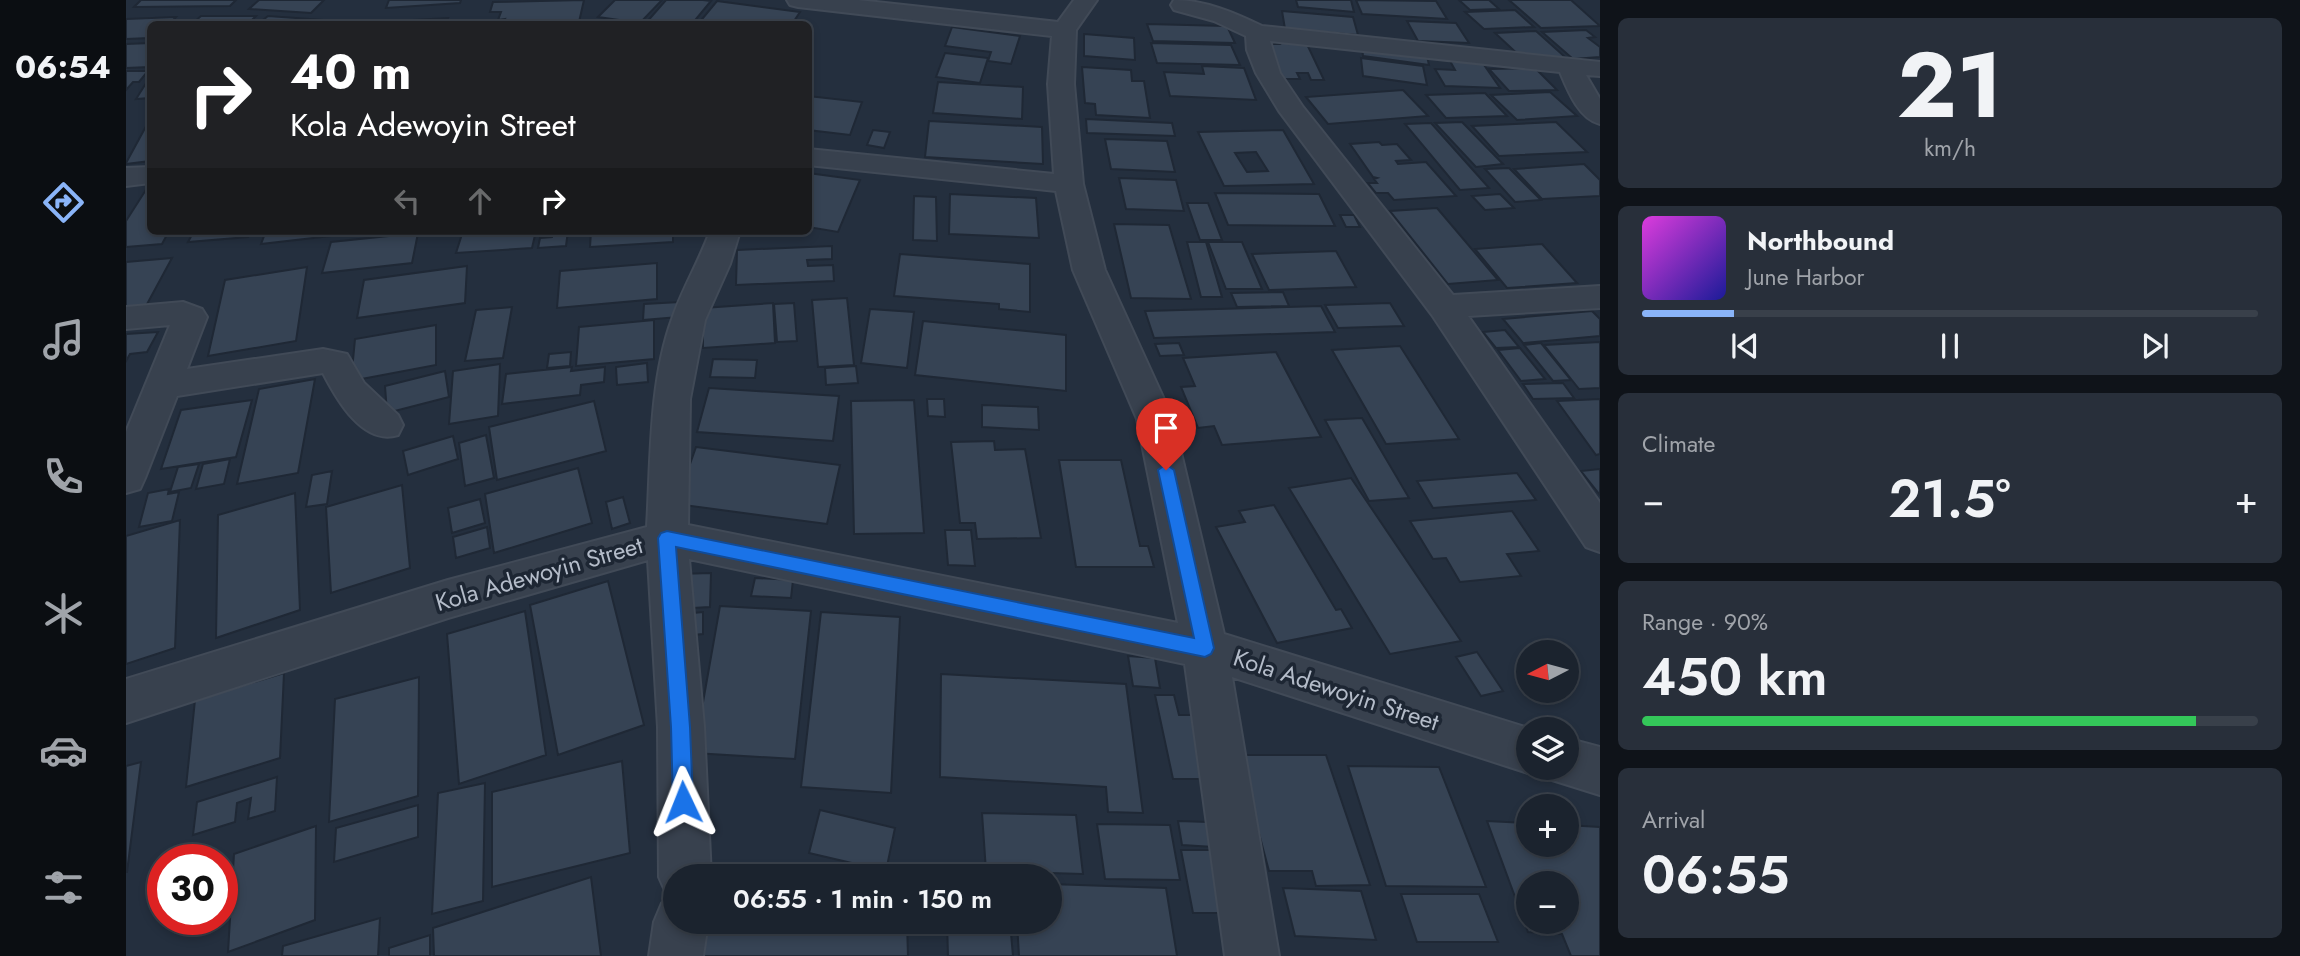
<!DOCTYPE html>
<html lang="en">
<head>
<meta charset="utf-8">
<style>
	body { margin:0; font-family:Jost,sans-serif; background:#282f3a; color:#f1f3f6; height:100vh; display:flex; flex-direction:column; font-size:26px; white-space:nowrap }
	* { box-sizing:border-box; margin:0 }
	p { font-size:23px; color:#a0a4aa }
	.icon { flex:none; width:38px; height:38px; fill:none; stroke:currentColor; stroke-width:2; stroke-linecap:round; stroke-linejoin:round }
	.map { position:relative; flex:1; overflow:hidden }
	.details { display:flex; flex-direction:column; gap:18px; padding:18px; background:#0f1319; width:700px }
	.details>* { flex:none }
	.hud { position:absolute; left:21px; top:21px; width:665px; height:214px; border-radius:10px; box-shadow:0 4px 10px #0003,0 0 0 2px #39404a; background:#202124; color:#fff; overflow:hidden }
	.needle { width:46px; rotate:264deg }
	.controls { position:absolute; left:1390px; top:640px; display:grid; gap:14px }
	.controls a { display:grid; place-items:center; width:63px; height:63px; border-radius:50%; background:#1b232e; box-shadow:0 4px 10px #0003,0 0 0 2px #39404a; font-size:35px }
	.speed { position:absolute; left:21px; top:844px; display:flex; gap:14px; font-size:35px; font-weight:700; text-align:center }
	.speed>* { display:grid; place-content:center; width:91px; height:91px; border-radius:50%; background:#1b232e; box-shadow:0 4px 10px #0003,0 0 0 2px #39404a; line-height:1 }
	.speed .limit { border:10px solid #d22; background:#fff; color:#111 }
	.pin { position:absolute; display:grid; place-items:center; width:60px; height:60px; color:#fff; margin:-72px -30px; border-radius:50% 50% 50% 0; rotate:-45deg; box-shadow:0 0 7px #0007 }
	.pin .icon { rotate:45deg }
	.me { position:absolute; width:77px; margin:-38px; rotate:358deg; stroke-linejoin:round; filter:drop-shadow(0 0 5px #0008) }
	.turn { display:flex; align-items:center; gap:24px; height:147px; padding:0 28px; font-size:32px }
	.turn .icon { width:91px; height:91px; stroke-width:2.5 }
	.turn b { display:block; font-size:49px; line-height:60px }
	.lanes { display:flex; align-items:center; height:66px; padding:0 28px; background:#0003; justify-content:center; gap:35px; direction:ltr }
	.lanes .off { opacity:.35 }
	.big { font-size:52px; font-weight:600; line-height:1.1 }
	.details .widget { flex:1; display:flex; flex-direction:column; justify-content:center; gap:10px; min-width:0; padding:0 24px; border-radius:10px; background:#282f3a }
	.details .dial { align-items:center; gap:0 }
	.dial b { font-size:91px; line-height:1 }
	.song { display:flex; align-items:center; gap:21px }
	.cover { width:84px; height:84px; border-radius:10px; background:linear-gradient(135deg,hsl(300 70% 55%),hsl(240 70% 35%)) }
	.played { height:7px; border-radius:4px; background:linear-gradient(90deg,#8ab4f8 15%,#39404a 15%) }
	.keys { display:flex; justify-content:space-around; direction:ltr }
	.heat { display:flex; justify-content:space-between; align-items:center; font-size:38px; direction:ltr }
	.charge { height:10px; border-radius:5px; background:linear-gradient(90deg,#34c759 90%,#39404a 0) }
	.trip { position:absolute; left:537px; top:864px; width:399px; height:70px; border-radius:35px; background:#1b232e; box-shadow:0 4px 10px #0003,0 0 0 2px #39404a; font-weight:600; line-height:70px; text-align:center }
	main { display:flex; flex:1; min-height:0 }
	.dock { display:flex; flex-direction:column; width:126px; justify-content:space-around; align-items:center; background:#0b0e12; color:#a0a4aa }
	.dock .icon { width:49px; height:49px }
	.dock .current { color:#8ab4f8 }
	.dock b { font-size:32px; color:#f1f3f6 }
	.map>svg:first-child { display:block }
</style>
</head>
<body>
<main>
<nav class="dock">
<b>06:54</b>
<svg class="icon current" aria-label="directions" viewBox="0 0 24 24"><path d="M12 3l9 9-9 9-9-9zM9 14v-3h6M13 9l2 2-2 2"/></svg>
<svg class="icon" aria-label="music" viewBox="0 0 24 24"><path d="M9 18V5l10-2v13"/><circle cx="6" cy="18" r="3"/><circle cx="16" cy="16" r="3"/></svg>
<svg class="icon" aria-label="phone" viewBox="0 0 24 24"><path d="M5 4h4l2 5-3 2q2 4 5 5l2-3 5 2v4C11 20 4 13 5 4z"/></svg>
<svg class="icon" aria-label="climate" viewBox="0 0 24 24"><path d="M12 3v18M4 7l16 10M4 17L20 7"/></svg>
<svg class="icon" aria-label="car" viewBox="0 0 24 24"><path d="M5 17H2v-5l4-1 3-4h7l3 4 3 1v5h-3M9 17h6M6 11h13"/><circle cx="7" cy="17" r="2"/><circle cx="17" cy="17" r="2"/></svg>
<svg class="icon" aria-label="filters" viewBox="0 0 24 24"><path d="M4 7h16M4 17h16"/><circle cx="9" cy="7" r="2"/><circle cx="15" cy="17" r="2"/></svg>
</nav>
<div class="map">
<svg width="1474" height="956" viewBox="0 0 1474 956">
	<rect width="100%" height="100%" fill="#242f3e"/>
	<!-- building -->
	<path fill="#364354" stroke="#1f2835" stroke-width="2" fill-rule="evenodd" d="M15,0H110L104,6L8,7Z
		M133,0H198L185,13L123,9Z
		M263,0H335L334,3L260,8Z
		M458,0L453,22L377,24L379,19L372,20L375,12H364L367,2Z
		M489,0H536L514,23L472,17Z
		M540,0H577L585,1L566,24H519Z
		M1170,0H1225L1228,12L1172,7Z
		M1230,0L1310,1L1321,19L1236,14Z
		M1333,0H1363L1373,9L1344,10Z
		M1383,0H1445L1474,26L1415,28Z
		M591,1L674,12L666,24H572Z
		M1389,10L1408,27L1358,29L1339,12Z
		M1156,11L1227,17L1232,35L1159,29Z
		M75,16H130L122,24H66Z
		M142,16L198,20L193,24H132Z
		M50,17L44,24H24V38L0,39V19Z
		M322,18L319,24H231L232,23Z
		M1281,21L1330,23L1343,43L1292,41Z
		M1021,24L1101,26L1109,43L1027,41Z
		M826,27L894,36L885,64L862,61L865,52L819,46Z
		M1460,30L1469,37L1462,38L1474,47V57L1447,59L1416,32Z
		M1410,31L1439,57L1397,59L1369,33Z
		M958,34L1008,38L1009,60L958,56Z
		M1152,39L1179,40L1198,80H1185L1182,73H1171L1174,79H1156L1141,44H1154Z
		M24,43V67L0,68V44Z
		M1025,43L1105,45L1114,65L1031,63Z
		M1236,47L1301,56L1303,65L1237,56Z
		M819,53L862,58L854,83L810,77Z
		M1235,58L1297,66L1301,85L1237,76Z
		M1324,61L1356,62L1374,88L1319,86L1309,69L1329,70Z
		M1076,66L1118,68L1130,100L1044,96L1038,72L1078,74Z
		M956,67L1005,70L1006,81H1018L1024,118L970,115L969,104L959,103Z
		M1409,68L1431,90L1383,91L1363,69Z
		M0,71H22L13,82H7L0,90Z
		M24,77V98L10,99Z
		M812,82L897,87L896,119L807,113Z
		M1277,90L1302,116L1202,124L1180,97Z
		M1424,92L1451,116L1391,120L1365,95Z
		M1359,93L1381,116L1320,118L1300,95Z
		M682,96L736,102L724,135L682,130Z
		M24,119V161L0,164V163Z
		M960,119L1046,123L1049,136L961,133Z
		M803,121L916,127L917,164L799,157Z
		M1336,122L1377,164L1350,167L1309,123Z
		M1430,122L1461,152L1373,156L1346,126Z
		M1305,123L1363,188L1334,190L1279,124Z
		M747,130L764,132L758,148L741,145Z
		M1157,130L1188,184L1098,186L1072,132ZM1130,152L1142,171L1121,172L1109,153Z
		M979,139L1041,141L1049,172L985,169Z
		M1253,142L1256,145L1271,144L1285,160L1270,161L1272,164L1300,162L1330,196L1268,200L1262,193H1250L1242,183H1251L1248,179L1251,178L1247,177L1224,144Z
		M1458,164L1474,180V196L1416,199L1388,169Z
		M1383,168L1415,200L1389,202L1359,169Z
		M682,173L734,180L712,232L682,227Z
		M993,178L1050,180L1058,211L1000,209Z
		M23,185L24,231H43L36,244L0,247V221Z
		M1089,193L1193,194L1209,226L1102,225Z
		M824,194L910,198L913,238L823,234Z
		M1374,194L1388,208L1359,210L1346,196Z
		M788,196L810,197L811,241L787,240Z
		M1061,203H1082L1096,240H1074Z
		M1311,208L1372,280L1322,284L1264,211Z
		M1214,215H1228L1234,227H1220Z
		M988,224L1043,225L1065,299L1005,298Z
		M68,231H124L122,237L62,242Z
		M140,231H248L135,244Z
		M337,231H410L406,248L330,253Z
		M427,231H442L440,246L412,248L414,238L426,237Z
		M465,231H547V242L464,247Z
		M292,233L286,263L196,273L205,242Z
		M1061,242H1080L1096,297H1075Z
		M1082,242H1116L1136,289H1100Z
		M1416,244L1451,283L1381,288L1349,249Z
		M706,246V259L681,260L682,266L707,265L708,281L610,285L611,250Z
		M1210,251L1230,287L1143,290L1126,254Z
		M774,254L904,264V312L873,309V304L768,296Z
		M46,258L20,306L0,307V262Z
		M531,263V299L431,308L434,271Z
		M341,266L339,303L231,318L238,280Z
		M181,267L170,341L82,356L99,280Z
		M1157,292L1163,306L1111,307L1105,293Z
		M721,298L728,365L692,367L686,300Z
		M554,302L553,317L517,320L518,304Z
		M647,303L649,343L577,348V308Z
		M668,303L671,341L651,342L648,304Z
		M1264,303L1278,326L1212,328L1199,305Z
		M1195,306L1209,332L1028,338L1019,311Z
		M386,307L377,358L339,361L350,310Z
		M744,309L788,312L781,368L735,363Z
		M1466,311L1474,319V336L1397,343L1377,319Z
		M528,320V359L450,366L453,327Z
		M797,321L940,335V391L789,375Z
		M310,325V365L225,381L229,339Z
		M1379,330L1393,347L1370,348L1357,332Z
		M32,332L21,352L4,354L0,361V334Z
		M1474,342V388L1453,389L1418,345Z
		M1053,343L1058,355L1034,356L1029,344Z
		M1415,343L1445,380L1427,381L1398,345Z
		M1274,346L1333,439L1260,444L1206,350Z
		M1394,348L1419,379L1395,381L1372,350Z
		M445,352L444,366L421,368L423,354Z
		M1150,352L1195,437L1096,445L1088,426L1072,428L1055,387L1069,386L1057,358Z
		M587,359L631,360L629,378L584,377Z
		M521,363L522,382L491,385L490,367Z
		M374,364L372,416L323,424L327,371Z
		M730,366L732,383L700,385L699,368Z
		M446,367L445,371L479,367L478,382L455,385L454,395L376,404L380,374Z
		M319,371L323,397L261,413L259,386Z
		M189,379L172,473L111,484L133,389Z
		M1437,383L1448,398L1407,399L1397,384Z
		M583,388L713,396L707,441L571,432Z
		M801,399H818L819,417L802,416Z
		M1474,399V454L1470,455L1431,401Z
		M126,400L110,457L35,469L55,410Z
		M788,400L798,533L728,534L725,401Z
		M468,401L480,451L371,480L363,427Z
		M856,405L912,407L913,430L856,427Z
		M1236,418L1283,498L1243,501L1199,420Z
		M360,435L368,478L339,486L333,443Z
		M327,436L332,459L282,475L277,451Z
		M868,441L869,450L899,449L915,538L851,539L849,523H834L825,442Z
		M570,447L714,465L701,524L550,504Z
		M104,459L98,484L70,489L77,464Z
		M933,460H995L1014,546H1022L1028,567H950Z
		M73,464L65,488L44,492L52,467Z
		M452,468L466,523L368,553L359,494Z
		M1474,469V495L1455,471Z
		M206,471L201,504L180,507L186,475Z
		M1391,473L1410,500L1307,508L1291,481Z
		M1225,478L1335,641L1264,654L1163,488Z
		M276,485L284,568L205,593L200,507Z
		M43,489L42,494L53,492L46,521L13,527L22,493Z
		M169,493L174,610L90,638L92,515Z
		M497,497L504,523L486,529L480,502Z
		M354,499L359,523L326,533L322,508Z
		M1148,505L1210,610L1215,609L1226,628L1151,643L1090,527L1119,522L1113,511Z
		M1386,511L1413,551L1381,554L1395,576L1334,582L1320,558L1307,559L1284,521Z
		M54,520L49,648L0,664V536Z
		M361,527L364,548L330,558L327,537Z
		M819,530H845L849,566L822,565Z
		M585,573L584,607L549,609L552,574Z
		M629,578L667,580L665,598L625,596Z
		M482,581L518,725L432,755L404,605Z
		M594,606L685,611L669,759L568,753Z
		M399,611L420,755L333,784L321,634Z
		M577,612V634L557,636V614Z
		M695,612L774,617L765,793L675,787Z
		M1351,652L1377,691L1355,696L1330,657Z
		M1002,656L1029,658L1034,688L1007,686Z
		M158,673L154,758L60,787L69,700Z
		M815,674L1000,684L1017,813L982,812L980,787L814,777Z
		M293,677L292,796L203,822L209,699Z
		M1029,695H1048L1053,715H1067L1081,779H1047Z
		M1112,755H1200L1244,885L1190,886L1186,871H1143Z
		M496,761L504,853L366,887V792Z
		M15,762L1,872H0V766Z
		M1222,766L1313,767L1360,887L1260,886Z
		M151,777L149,811L122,819L125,798L111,803L109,822L67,835L71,802Z
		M359,783L357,901L306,914L312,793Z
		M292,805V837L208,862L210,828Z
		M694,810L769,828L760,871L683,853Z
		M856,813L950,815L957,874L860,871Z
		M1052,821L1083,822L1088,847L1056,845Z
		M1361,821L1402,823V845H1440V825L1474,827V956H1445L1436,934L1402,932ZM1402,884H1440V922H1402Z
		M971,824L1044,825L1054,880L979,879Z
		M190,826L189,920L102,952L108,854Z
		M1055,850H1085L1098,913H1067Z
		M465,877L475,956H308L307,928Z
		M924,884L1040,888L1051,956H893L891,922H924Z
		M1157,888L1235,891L1250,940L1169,936Z
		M1275,894H1353L1372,942H1291Z
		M254,918L252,956H156L157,946Z
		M571,922H781L782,956H568Z
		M821,922H884L887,956H822Z
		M304,935V956H263V948Z"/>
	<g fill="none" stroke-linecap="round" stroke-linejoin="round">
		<!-- minor casing -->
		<g stroke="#414a57" stroke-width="4">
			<path id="minor" d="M661,0H732L932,22L948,0H971L950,30L948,84L957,184L979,270L1047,419L1098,634L1409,730H1402V768H1414L1402,773L1106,677L1153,956H1099L1059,664L563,559L578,727L585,877H550V922H582L577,956H523L528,922L536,903L548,898L541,895L533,877L532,727L522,560L322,618L0,723V679L322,580L521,527C525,460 523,382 546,319C556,289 573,262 584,231H614L604,264L579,320L564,399L562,525L1052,623L1011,419L947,270L930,191L682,165V149L928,174L922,84L926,36L672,7L664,5Z
				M1048,0C1079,0 1109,13 1136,26L1474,62V76L1460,75L1474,99V124C1453,119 1442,91 1434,72L1144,41L1154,73L1177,107L1327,295L1474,286V308L1342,316L1474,503V552L1460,547L1306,315L1153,111L1130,73L1121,50L1120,36L1088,21L1048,10L1045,5Z
				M24,167V183L0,186V168Z
				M57,302L76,309L81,317L61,369L197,349L221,354L238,383L272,415L277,425L272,435C237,446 211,400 197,373L51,396L19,478L14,489L0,493V432L44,325L0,329V307Z
				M1440,738L1474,747V795L1423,779L1419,768H1440Z"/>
		</g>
		<!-- minor -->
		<use href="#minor" fill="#38414e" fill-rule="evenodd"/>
	</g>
	<!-- route -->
	<path fill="#1a73e8" stroke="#114b97" stroke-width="2" d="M1040,464L1048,470L1088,648L1085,654L1079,657L550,547L564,727L567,802L564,809L557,812L550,809L547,802L545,727L532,538L535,533L541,531L1068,638L1032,470Z"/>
	<g text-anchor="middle" stroke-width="7" stroke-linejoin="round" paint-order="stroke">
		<!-- street labels -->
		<g font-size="24" fill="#b4bcc9" stroke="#1d2633">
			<text transform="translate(413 574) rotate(-16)" y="8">Kola Adewoyin Street</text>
			<text transform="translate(1210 690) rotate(18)" y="8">Kola Adewoyin Street</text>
		</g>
	</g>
</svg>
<div class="controls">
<a><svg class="needle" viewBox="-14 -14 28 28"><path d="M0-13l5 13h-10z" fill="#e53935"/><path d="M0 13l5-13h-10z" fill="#a0a4aa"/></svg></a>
<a><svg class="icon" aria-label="layers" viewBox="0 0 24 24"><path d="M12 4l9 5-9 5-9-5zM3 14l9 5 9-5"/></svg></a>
<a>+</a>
<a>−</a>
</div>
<div class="speed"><div class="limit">30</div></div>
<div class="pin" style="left:1040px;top:470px;background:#d93025"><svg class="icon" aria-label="arrive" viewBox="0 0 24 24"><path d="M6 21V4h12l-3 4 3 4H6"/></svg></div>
<svg class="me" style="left:557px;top:802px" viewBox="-20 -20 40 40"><path d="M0-17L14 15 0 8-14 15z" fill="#1a73e8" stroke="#fff" stroke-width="4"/></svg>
<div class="trip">06:55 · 1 min · 150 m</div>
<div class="hud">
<div class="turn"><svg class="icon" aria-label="right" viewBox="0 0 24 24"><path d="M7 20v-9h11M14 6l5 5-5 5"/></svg><div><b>40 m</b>Kola Adewoyin Street</div></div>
<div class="lanes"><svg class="icon off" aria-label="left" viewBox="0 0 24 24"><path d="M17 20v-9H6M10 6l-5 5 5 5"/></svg><svg class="icon off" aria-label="ahead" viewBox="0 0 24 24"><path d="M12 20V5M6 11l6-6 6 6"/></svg><svg class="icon" aria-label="right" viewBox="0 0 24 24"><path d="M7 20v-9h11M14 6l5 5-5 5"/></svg></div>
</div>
</div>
<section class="details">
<div class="widget dial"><b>21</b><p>km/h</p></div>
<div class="widget">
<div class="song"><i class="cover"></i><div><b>Northbound</b><p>June Harbor</p></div></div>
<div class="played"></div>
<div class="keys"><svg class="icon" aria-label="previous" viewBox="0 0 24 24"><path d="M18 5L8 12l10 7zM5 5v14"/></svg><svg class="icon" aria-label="pause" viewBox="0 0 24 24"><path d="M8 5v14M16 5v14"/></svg><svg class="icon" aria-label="next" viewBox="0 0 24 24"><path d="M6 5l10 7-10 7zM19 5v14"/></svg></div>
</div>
<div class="widget"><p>Climate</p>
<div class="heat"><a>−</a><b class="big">21.5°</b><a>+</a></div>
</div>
<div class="widget"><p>Range · 90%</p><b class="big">450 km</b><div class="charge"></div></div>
<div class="widget"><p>Arrival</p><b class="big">06:55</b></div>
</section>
</main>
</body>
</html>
